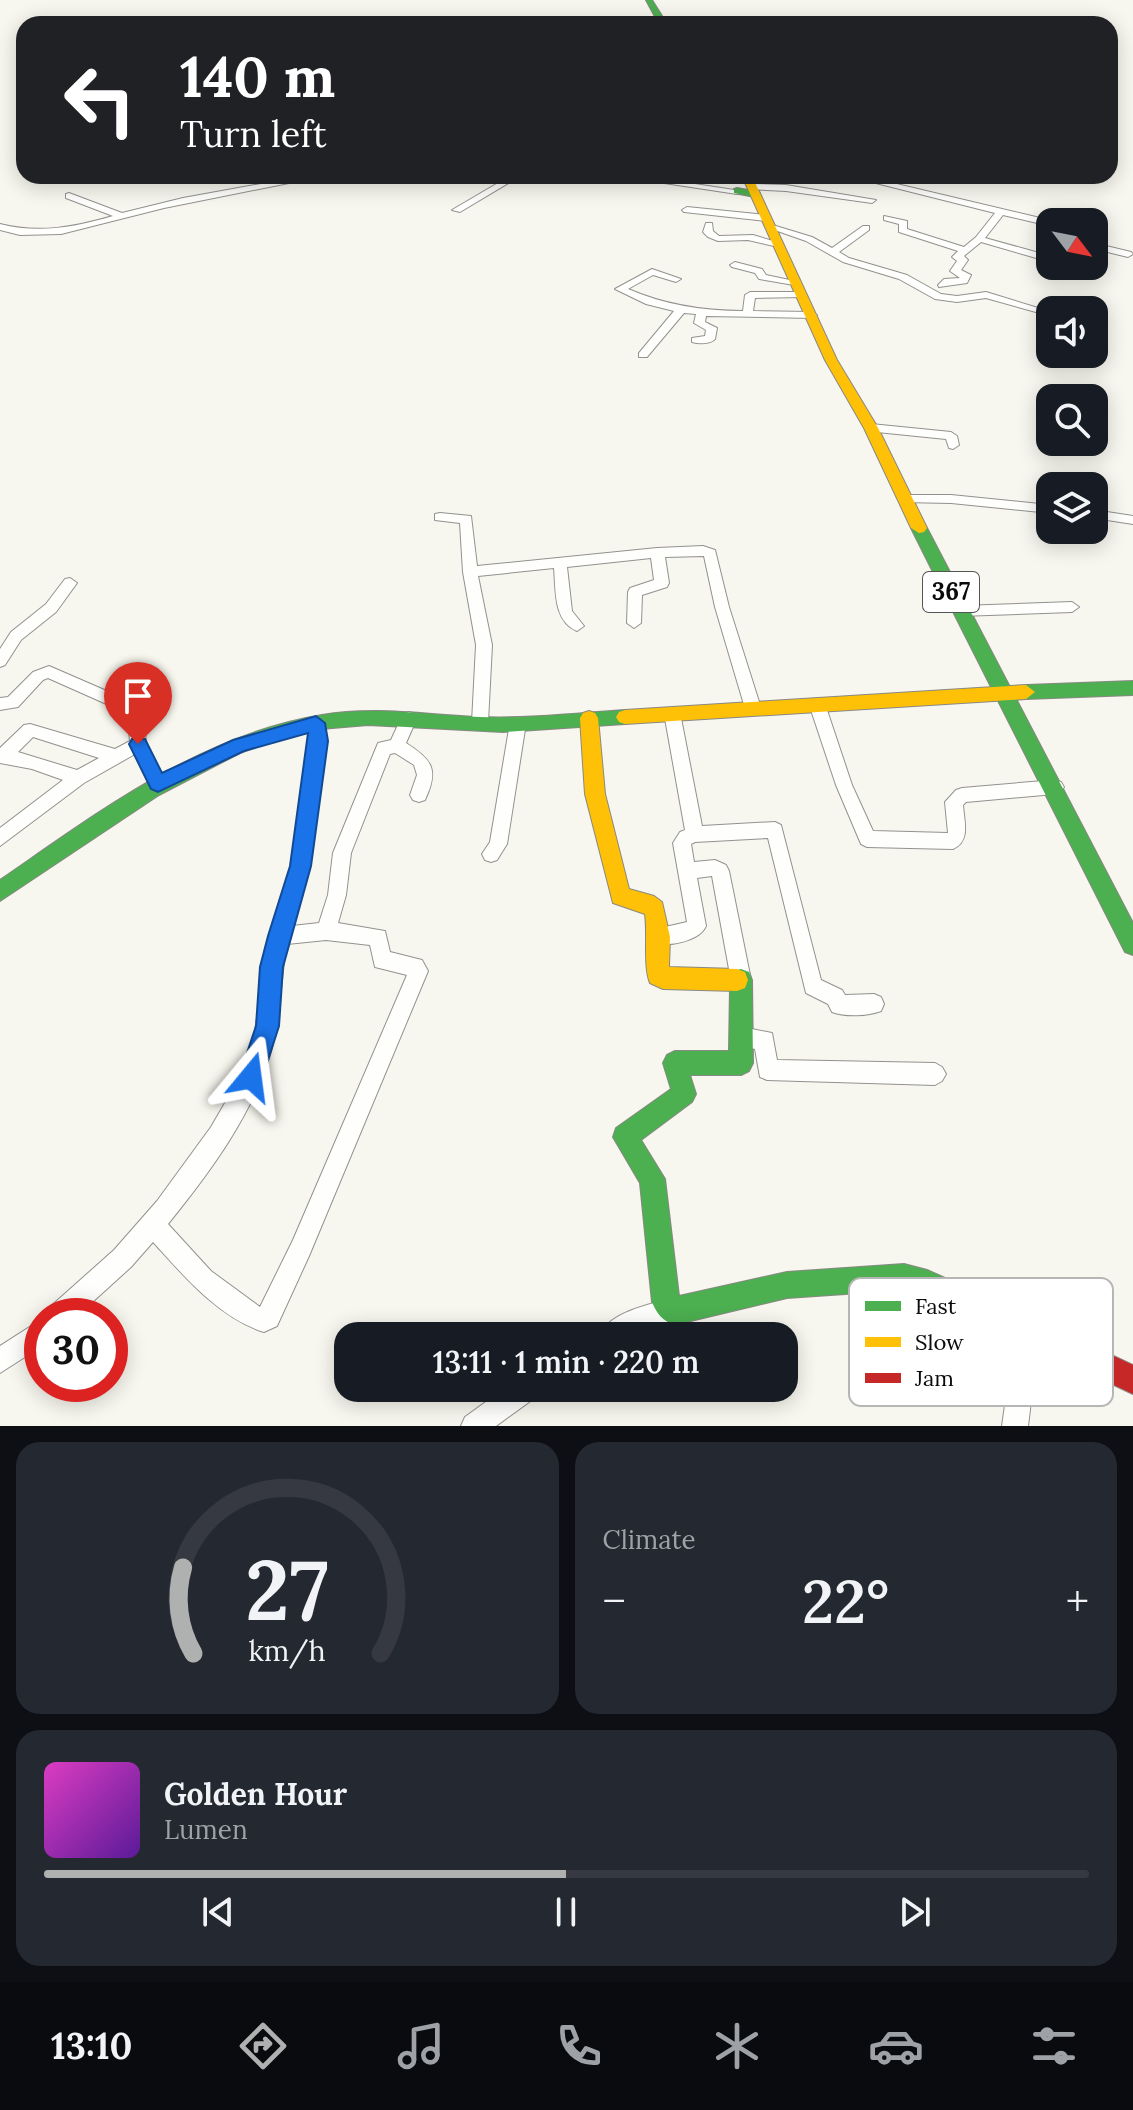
<!DOCTYPE html>
<html lang="en">
<head>
<meta charset="utf-8">
<style>
	body { margin:0; font-family:Lora,serif; background:#242831; color:#f1f3f6; height:100vh; display:flex; flex-direction:column; font-size:30px; white-space:nowrap }
	* { box-sizing:border-box; margin:0 }
	p { font-size:26px; color:#9ea1a6 }
	.icon { flex:none; width:44px; height:44px; fill:none; stroke:currentColor; stroke-width:2; stroke-linecap:round; stroke-linejoin:round }
	.map { position:relative; height:1426px; overflow:hidden }
	.panel { display:flex; flex-direction:column; gap:16px; padding:16px; background:#0d0f14; flex:1 }
	.panel>* { flex:none }
	.hud { position:absolute; left:16px; top:16px; width:1102px; height:168px; border-radius:24px; box-shadow:0 4px 20px #0003; background:#202124; color:#fff; overflow:hidden }
	.needle { width:52px; rotate:122deg }
	.controls { position:absolute; left:1036px; top:208px; display:grid; gap:16px }
	.controls a { display:grid; place-items:center; width:72px; height:72px; border-radius:16px; background:#171b24; box-shadow:0 4px 20px #0003; font-size:40px }
	.speed { position:absolute; left:24px; top:1298px; display:flex; gap:16px; font-size:40px; font-weight:700; text-align:center }
	.speed>* { display:grid; place-content:center; width:104px; height:104px; border-radius:50%; background:#171b24; box-shadow:0 4px 20px #0003; line-height:1 }
	.speed .limit { border:12px solid #d22; background:#fff; color:#111 }
	.pin { position:absolute; display:grid; place-items:center; width:68px; height:68px; color:#fff; margin:-82px -34px; border-radius:50% 50% 50% 0; rotate:-45deg; box-shadow:0 0 8px #0007 }
	.pin .icon { rotate:45deg }
	.me { position:absolute; width:88px; margin:-44px; rotate:16deg; stroke-linejoin:round; filter:drop-shadow(0 0 6px #0008) }
	.turn { display:flex; align-items:center; gap:28px; height:168px; padding:0 32px; font-size:36px }
	.turn .icon { width:104px; height:104px; stroke-width:2.5 }
	.turn b { display:block; font-size:56px; line-height:68px }
	.big { font-size:60px; font-weight:600; line-height:1.1 }
	.panel .widget { flex:1; display:flex; flex-direction:column; justify-content:center; gap:12px; min-width:0; padding:0 28px; border-radius:24px; background:#242831 }
	.panel .dial { align-items:center; gap:0 }
	.dial svg { height:208px; overflow:visible; fill:none; stroke:#363941; stroke-width:7; stroke-linecap:round; text-anchor:middle }
	.dial text { fill:#f1f3f6; stroke:none }
	.song { display:flex; align-items:center; gap:24px }
	.cover { width:96px; height:96px; border-radius:12px; background:linear-gradient(135deg,hsl(310 70% 55%),hsl(270 70% 35%)) }
	.played { height:8px; border-radius:4px; background:linear-gradient(90deg,#afb0b0 50%,#363941 50%) }
	.keys { display:flex; justify-content:space-around; direction:ltr }
	.heat { display:flex; justify-content:space-between; align-items:center; font-size:44px; direction:ltr }
	.panel .tiles { flex:1; display:grid; gap:16px; grid-template-columns:1fr 1fr }
	.widget:last-child { grid-column:span 2 }
	.trip { position:absolute; left:334px; top:1322px; width:464px; height:80px; border-radius:24px; background:#171b24; box-shadow:0 4px 20px #0003; font-weight:600; line-height:80px; text-align:center }
	.dock { display:flex; height:128px; justify-content:space-around; align-items:center; background:#090b0e; color:#9ea1a6 }
	.dock .icon { width:56px; height:56px }
	.dock .current { color:#afb0b0 }
	.dock b { font-size:36px; color:#f1f3f6 }
	.map>svg:first-child { display:block }
</style>
</head>
<body>
<div class="map">
<svg width="1133" height="1426" viewBox="0 0 1133 1426">
	<rect width="100%" height="100%" fill="#f8f7ef"/>
	<g fill="none" stroke-linecap="round" stroke-linejoin="round">
		<!-- street casing -->
		<g stroke="#92918e" stroke-width="2">
			<path id="street" d="M305,176H324L164,208L61,234L20,235L0,230V224C39,234 75,227 113,216L66,198V194L69,193L122,213L183,198Z
				M510,176H520L460,212L452,210Z
				M618,176H642L741,191L737,194Z
				M848,176H863L1053,221L1050,222V226L1003,215L985,238L1050,256V262L981,242L964,256L968,260L961,270L971,275L967,283L939,287L938,285L944,279L960,278L950,271L957,261L952,257L958,251L899,232V224L884,220V216L907,221V229L964,247L976,237L995,213Z
				M752,184L786,185L876,200L872,203L786,191L749,189V185Z
				M687,207L766,215L771,218L766,221L684,212L682,210Z
				M706,223H712L713,231L719,236L753,235L783,244L778,247L748,240L718,241L708,237L703,232Z
				M766,223L812,237L832,248L863,226H869V230L839,252L849,258L907,275L941,294L957,296L986,292L1048,311L1043,314L986,298L957,302L935,299L899,279L843,262L806,241L766,227Z
				M1098,244L1131,252L1133,254L1128,257L1095,249V245Z
				M735,262L762,269L766,275L799,282L794,285L759,279L755,273L732,267L730,265Z
				M1072,266H1092L1087,269Z
				M652,269L681,279L676,282L653,275L628,289C665,305 703,311 743,311L745,295L750,292H801L805,293V297L755,298L753,311L812,312L817,315L812,318L706,316L705,322L717,328L715,339C711,344 699,344 692,342V338L705,336L706,330L694,323L696,314L684,313L647,357H639V353L674,311L646,304L615,289Z
				M871,424L951,432L957,436L959,445L953,449L949,448L946,439L867,431V425Z
				M907,495H951L1050,505V513L951,503L902,502L900,499Z
				M1094,510L1133,516V524L1094,518Z
				M440,513L471,516L477,566L657,548L703,546L715,550L729,607L761,708L759,712H747L745,708L715,607L704,556L665,557L669,583L667,587L642,595L641,623L634,628L627,623L628,592L630,588L654,580L651,558L567,567L572,611L584,626L577,631C553,621 556,590 554,568L478,576L492,645L488,722L486,727H474L472,722L476,645L463,572L460,523L435,520V514Z
				M70,578L77,583L56,612L21,640L5,665L0,667V649L11,632L46,604L65,579Z
				M1072,602L1079,607L1072,612L960,616L953,611L960,606Z
				M49,666L132,702L144,719L146,744L166,784L164,789L158,791L152,789L135,754L84,783L0,846V828L63,780L32,769L0,763V748L24,725L30,724L115,749L130,741L128,721L120,710L48,678L43,680L18,707L0,710V698L8,697L33,672ZM33,737L99,758L77,770L18,752Z
				M817,698L823,700L825,704L852,785L873,831L948,833L945,802L956,790L962,788L1055,780L1061,782L1064,787L1061,792L1055,794L966,802L963,805C964,821 971,841 953,849L867,847L861,844L836,785L809,704L811,700Z
				M672,707L678,709L680,713L702,826L775,822L781,825L821,980L842,990L845,995L874,994L881,997L884,1004L881,1011C868,1016 845,1017 832,1012L828,1004L806,993L768,838L695,842L691,844L694,862L715,860L726,865L729,871L751,980L748,987L741,990L734,987L731,980L712,876L697,878L706,926C700,941 667,948 652,942L649,936L652,930L687,922L673,843L680,832L685,830L664,713L666,709Z
				M409,712L415,714L417,718L406,743C433,760 439,770 425,800L419,802L413,800L410,795L417,775L414,765L395,753L390,754L351,853L346,895L338,923L385,931L390,952L422,960L428,971L309,1256L277,1326L264,1332C219,1318 184,1276 153,1242L131,1267L77,1316H47L50,1307L114,1250L157,1201L211,1127L240,1077L255,1031L269,936L292,866L310,741L308,723L310,718H322L326,741L310,866L292,926L319,923L328,895L333,853L376,748L378,743L391,740L403,714ZM326,940L370,945L375,967L407,975L293,1240L260,1307L211,1271L168,1224C210,1172 254,1113 272,1048C281,1014 280,979 287,944Z
				M518,717L524,718L526,723L507,844L497,860L491,862L485,860L482,854L490,842L510,723L512,718Z
				M742,1027L772,1033L777,1060L935,1063L942,1067L946,1074L942,1081L935,1085L767,1080L760,1077L755,1049L735,1044L732,1037L735,1030Z
				M672,1298L681,1301L684,1310L681,1319L634,1336H599C609,1312 649,1305 672,1298Z
				M1028,1317L1037,1320L1040,1329L1028,1426H1002L1016,1329L1019,1320Z
				M42,1319V1346L0,1373V1346Z
				M505,1388H540L536,1397L496,1426H461L465,1417Z"/>
		</g>
		<!-- fast casing -->
		<g stroke="#888884" stroke-width="2">
			<path id="fast" d="M646,0H652L667,24H659Z
				M737,188L759,192L760,194L755,197L734,193V189Z
				M919,523L927,528L1133,923V955L1125,952L937,580L911,528Z
				M1133,681V695L1026,699L1017,692L1026,685Z
				M625,710L631,712L634,717L631,722L625,724L503,732L368,725L321,729L278,739L240,753L159,795L0,901V880C99,812 200,735 322,715C374,706 427,715 479,717C528,719 576,713 625,710Z
				M741,969L749,972L752,980L753,1063L749,1071L741,1075H690L696,1094L692,1102L641,1140L665,1179L679,1296L787,1272L904,1264L927,1270L1015,1309L1019,1319L1015,1329L1005,1333L925,1296L904,1290L787,1298L674,1325C662,1320 657,1314 652,1302L640,1183L613,1137L616,1128L671,1089L663,1063L667,1055L675,1051H729L730,988L726,980L729,972Z"/>
		</g>
		<!-- slow casing -->
		<g stroke="#888884" stroke-width="2">
			<path id="slow" d="M742,176H752L837,360L878,428L927,528L924,532L919,533L911,528L864,428L825,360Z
				M1026,685L1035,692L1026,699L625,724L619,722L616,717L619,712L625,710Z
				M589,711L595,713L598,718L605,794L629,889L654,896L662,902L670,937L669,967L737,969L745,972L748,980L745,988L737,991L663,989L650,983C643,966 648,934 645,914L613,903L585,794L580,718L583,713Z"/>
		</g>
		<!-- jam casing -->
		<g stroke="#888884" stroke-width="2">
			<path id="jam" d="M1005,1305L1133,1365V1394L995,1329L991,1319L995,1309Z"/>
		</g>
		<!-- street -->
		<use href="#street" fill="#fefefd" fill-rule="evenodd"/>
		<!-- fast -->
		<use href="#fast" fill="#4caf50" fill-rule="evenodd"/>
		<!-- slow -->
		<use href="#slow" fill="#ffc107" fill-rule="evenodd"/>
		<!-- jam -->
		<use href="#jam" fill="#c62828" fill-rule="evenodd"/>
	</g>
	<!-- route -->
	<path fill="#1a73e8" stroke="#114b97" stroke-width="2" d="M316,716L325,723L328,741L311,866L283,967L279,1026L260,1085L251,1089L243,1085L239,1077L256,1026L260,967L268,936L290,866L308,733L244,751L158,792L151,789L129,744L132,739H145L162,773L233,740Z"/>
	<g text-anchor="middle" stroke-width="8" stroke-linejoin="round" paint-order="stroke">
		<!-- shield labels -->
		<rect fill="#fff" stroke="#545454" stroke-width="2" x="923" y="572" width="56" height="40" rx="6"/>
		<g font-size="24" font-weight="bold" fill="#0b0b0b">
			<text x="951" y="600">367</text>
		</g>
	</g>
	<!-- legend -->
	<rect x="849" y="1278" width="264" height="128" rx="12" fill="#fff" stroke="#b6b6b6" stroke-width="2"/>
	<rect x="865" y="1301" width="36" height="10" fill="#4caf50"/>
	<rect x="865" y="1337" width="36" height="10" fill="#ffc107"/>
	<rect x="865" y="1373" width="36" height="10" fill="#c62828"/>
	<g font-size="22" fill="#0b0b0b">
		<text x="915" y="1314">Fast</text>
		<text x="915" y="1350">Slow</text>
		<text x="915" y="1386">Jam</text>
	</g>
</svg>
<div class="controls">
<a><svg class="needle" viewBox="-14 -14 28 28"><path d="M0-13l5 13h-10z" fill="#e53935"/><path d="M0 13l5-13h-10z" fill="#9ea1a6"/></svg></a>
<a><svg class="icon" aria-label="sound" viewBox="0 0 24 24"><path d="M4 9h4l5-4v14l-5-4H4zM17 9q2 3 0 6"/></svg></a>
<a><svg class="icon" aria-label="search" viewBox="0 0 24 24"><circle cx="10" cy="10" r="6"/><path d="M15 15l6 6"/></svg></a>
<a><svg class="icon" aria-label="layers" viewBox="0 0 24 24"><path d="M12 4l9 5-9 5-9-5zM3 14l9 5 9-5"/></svg></a>
</div>
<div class="speed"><div class="limit">30</div></div>
<div class="pin" style="left:138px;top:744px;background:#d93025"><svg class="icon" aria-label="arrive" viewBox="0 0 24 24"><path d="M6 21V4h12l-3 4 3 4H6"/></svg></div>
<svg class="me" style="left:251px;top:1077px" viewBox="-20 -20 40 40"><path d="M0-17L14 15 0 8-14 15z" fill="#1a73e8" stroke="#fff" stroke-width="4"/></svg>
<div class="trip">13:11 · 1 min · 220 m</div>
<div class="hud">
<div class="turn"><svg class="icon" aria-label="left" viewBox="0 0 24 24"><path d="M17 20v-9H6M10 6l-5 5 5 5"/></svg><div><b>140 m</b>Turn left</div></div>
</div>
</div>
<section class="panel">
<div class="tiles">
<div class="widget dial"><svg viewBox="0 0 100 80">
<path d="M14 69A42 42 0 1 1 86 69"/>
<path d="M14 69A42 42 0 0 1 10 36" stroke="#afb0b0"/>
<text x="50" y="56" font-size="32" font-weight="700">27</text>
<text x="50" y="72" font-size="11">km/h</text>
</svg></div>
<div class="widget"><p>Climate</p>
<div class="heat"><a>−</a><b class="big">22°</b><a>+</a></div>
</div>
<div class="widget">
<div class="song"><i class="cover"></i><div><b>Golden Hour</b><p>Lumen</p></div></div>
<div class="played"></div>
<div class="keys"><svg class="icon" aria-label="previous" viewBox="0 0 24 24"><path d="M18 5L8 12l10 7zM5 5v14"/></svg><svg class="icon" aria-label="pause" viewBox="0 0 24 24"><path d="M8 5v14M16 5v14"/></svg><svg class="icon" aria-label="next" viewBox="0 0 24 24"><path d="M6 5l10 7-10 7zM19 5v14"/></svg></div>
</div>
</div>
</section>
<nav class="dock">
<b>13:10</b>
<svg class="icon current" aria-label="directions" viewBox="0 0 24 24"><path d="M12 3l9 9-9 9-9-9zM9 14v-3h6M13 9l2 2-2 2"/></svg>
<svg class="icon" aria-label="music" viewBox="0 0 24 24"><path d="M9 18V5l10-2v13"/><circle cx="6" cy="18" r="3"/><circle cx="16" cy="16" r="3"/></svg>
<svg class="icon" aria-label="phone" viewBox="0 0 24 24"><path d="M5 4h4l2 5-3 2q2 4 5 5l2-3 5 2v4C11 20 4 13 5 4z"/></svg>
<svg class="icon" aria-label="climate" viewBox="0 0 24 24"><path d="M12 3v18M4 7l16 10M4 17L20 7"/></svg>
<svg class="icon" aria-label="car" viewBox="0 0 24 24"><path d="M5 17H2v-5l4-1 3-4h7l3 4 3 1v5h-3M9 17h6M6 11h13"/><circle cx="7" cy="17" r="2"/><circle cx="17" cy="17" r="2"/></svg>
<svg class="icon" aria-label="filters" viewBox="0 0 24 24"><path d="M4 7h16M4 17h16"/><circle cx="9" cy="7" r="2"/><circle cx="15" cy="17" r="2"/></svg>
</nav>
</body>
</html>
